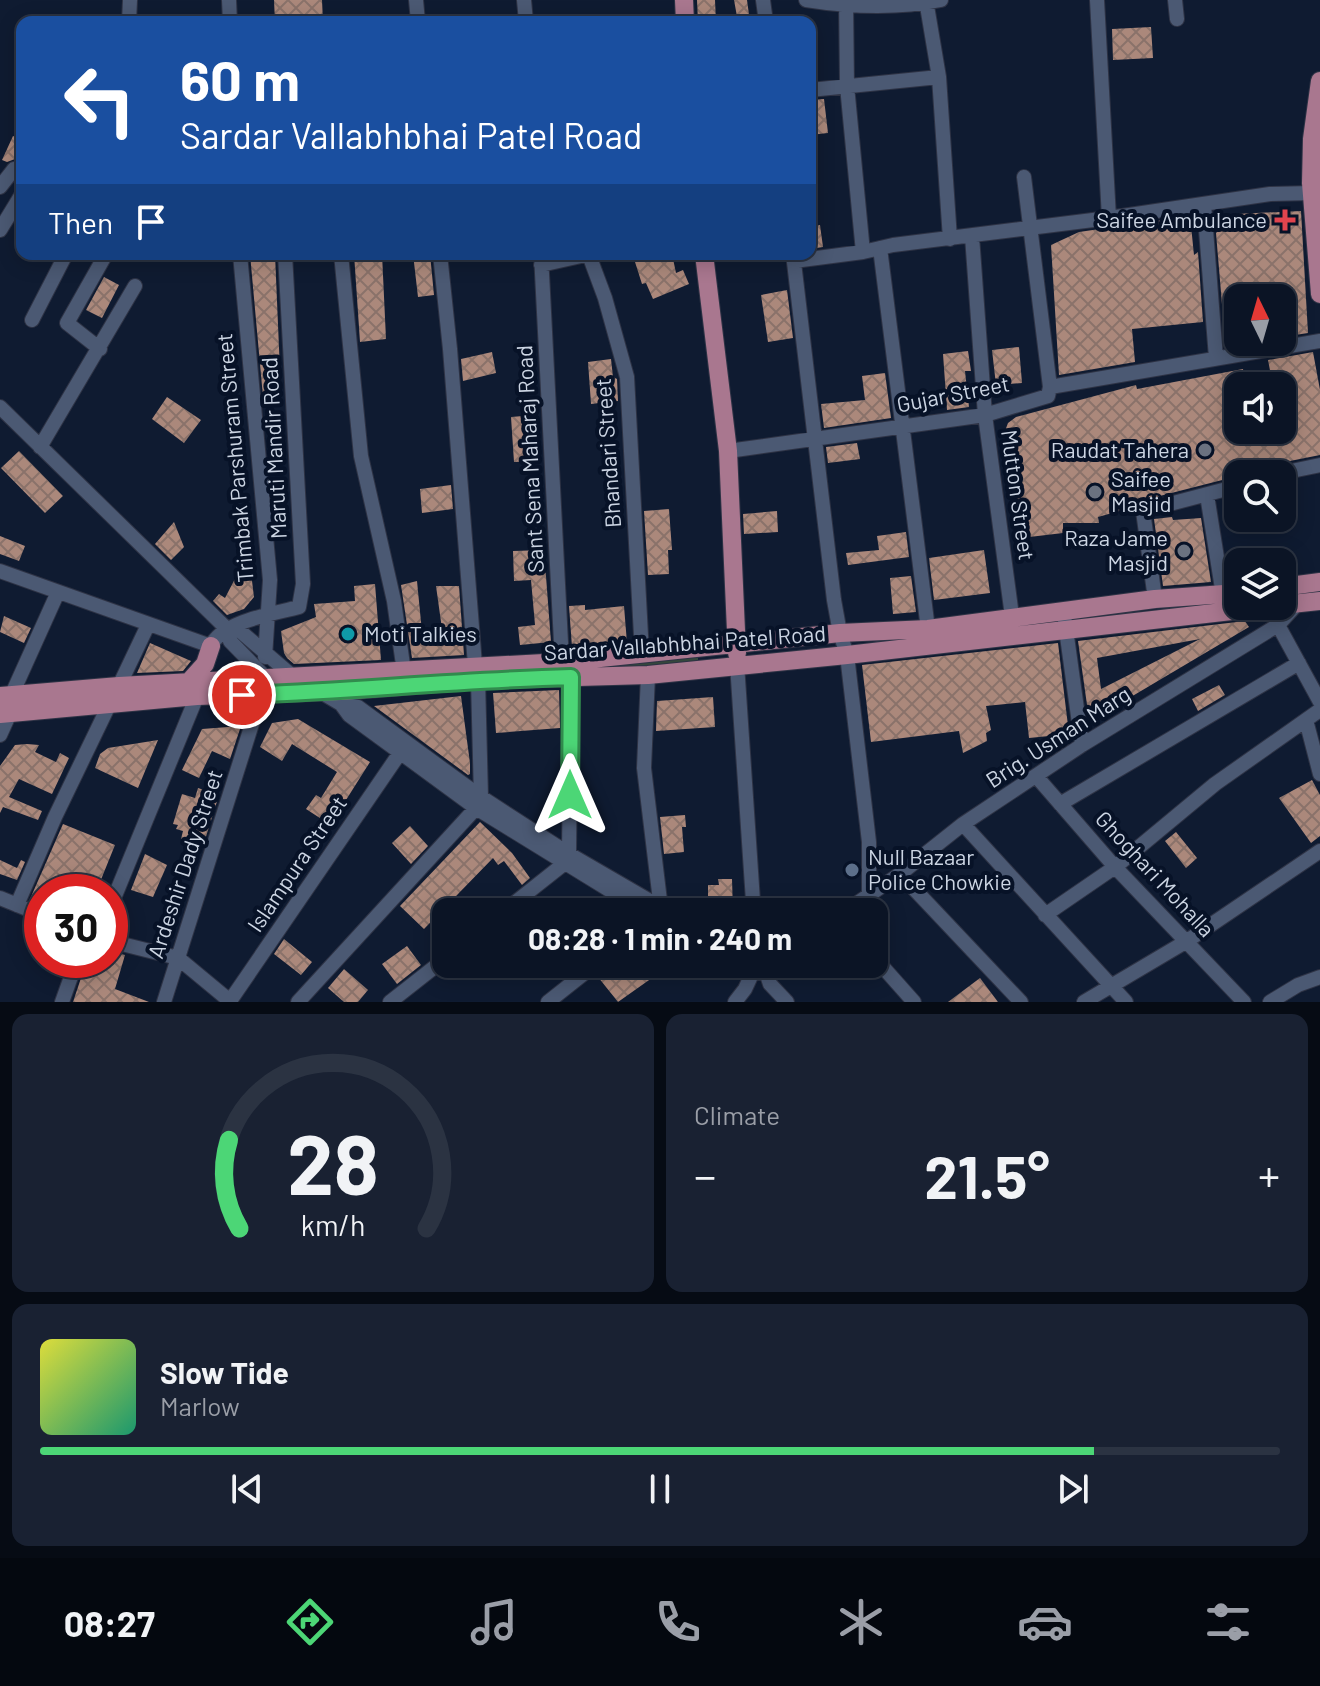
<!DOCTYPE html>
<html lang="en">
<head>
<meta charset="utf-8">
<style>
	body { margin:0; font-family:Barlow,sans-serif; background:#192132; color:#f1f3f6; height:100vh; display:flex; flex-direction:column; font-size:30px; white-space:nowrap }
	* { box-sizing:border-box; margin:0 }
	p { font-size:26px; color:#9a9ea7 }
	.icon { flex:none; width:44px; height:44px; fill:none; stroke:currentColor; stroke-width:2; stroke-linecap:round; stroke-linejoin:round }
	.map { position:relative; height:1002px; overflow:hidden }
	.side { display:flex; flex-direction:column; gap:12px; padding:12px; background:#060b14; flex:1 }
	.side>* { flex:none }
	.guide { position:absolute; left:16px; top:16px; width:800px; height:244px; border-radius:16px; box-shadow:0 4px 20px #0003,0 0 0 2px #2b3342; background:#1a4fa0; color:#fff; overflow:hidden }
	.needle { width:52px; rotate:355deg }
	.controls { position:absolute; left:1224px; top:284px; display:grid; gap:16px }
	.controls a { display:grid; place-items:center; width:72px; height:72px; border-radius:16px; background:#0b1425; box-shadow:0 4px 20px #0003,0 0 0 2px #2b3342; font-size:40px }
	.speed { position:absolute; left:24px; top:874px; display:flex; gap:16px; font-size:40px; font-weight:700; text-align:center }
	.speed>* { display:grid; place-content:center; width:104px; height:104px; border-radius:50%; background:#0b1425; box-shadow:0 4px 20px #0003,0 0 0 2px #2b3342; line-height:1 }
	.speed .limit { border:12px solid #d22; background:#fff; color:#111 }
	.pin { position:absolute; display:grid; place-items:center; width:68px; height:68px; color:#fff; margin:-34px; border:4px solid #fff; border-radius:50%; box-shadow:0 2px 8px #0007 }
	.me { position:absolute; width:88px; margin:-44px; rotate:0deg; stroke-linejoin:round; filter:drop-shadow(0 0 6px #0008) }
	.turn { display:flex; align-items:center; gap:28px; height:168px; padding:0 32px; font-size:36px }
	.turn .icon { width:104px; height:104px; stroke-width:2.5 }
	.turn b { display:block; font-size:56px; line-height:68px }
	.then { display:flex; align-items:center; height:76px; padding:0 32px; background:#0003; gap:16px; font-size:30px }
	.big { font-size:60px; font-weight:700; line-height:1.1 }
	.side .tile { flex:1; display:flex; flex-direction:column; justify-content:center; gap:12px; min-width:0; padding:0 28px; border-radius:16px; background:#192132 }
	.side .dial { align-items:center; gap:0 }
	.dial svg { height:208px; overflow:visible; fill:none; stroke:#2b3342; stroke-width:7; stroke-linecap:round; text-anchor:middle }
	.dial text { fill:#f1f3f6; stroke:none }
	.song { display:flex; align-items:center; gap:24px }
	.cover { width:96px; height:96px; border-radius:12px; background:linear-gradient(135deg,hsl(60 70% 55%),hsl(160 70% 35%)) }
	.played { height:8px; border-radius:4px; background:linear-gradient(90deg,#4cd676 85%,#2b3342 85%) }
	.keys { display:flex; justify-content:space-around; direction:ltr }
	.heat { display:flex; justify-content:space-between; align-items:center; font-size:44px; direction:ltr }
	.side .tiles { flex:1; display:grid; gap:12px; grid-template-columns:1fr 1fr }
	.tile:last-child { grid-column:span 2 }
	.trip { position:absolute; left:432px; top:898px; width:456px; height:80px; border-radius:16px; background:#0b1425; box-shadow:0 4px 20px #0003,0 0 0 2px #2b3342; font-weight:700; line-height:80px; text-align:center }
	.dock { display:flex; height:128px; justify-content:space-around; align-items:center; background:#04080f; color:#9a9ea7 }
	.dock .icon { width:56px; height:56px }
	.dock .selected { color:#4cd676 }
	.dock b { font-size:36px; color:#f1f3f6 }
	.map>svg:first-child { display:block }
</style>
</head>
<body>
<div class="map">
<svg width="1320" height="1002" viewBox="0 0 1320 1002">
	<defs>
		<pattern id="building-cross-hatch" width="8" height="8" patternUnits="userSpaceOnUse" patternTransform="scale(2)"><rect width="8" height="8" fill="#ab887b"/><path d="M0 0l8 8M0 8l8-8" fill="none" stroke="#8a726a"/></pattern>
	</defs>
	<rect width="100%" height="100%" fill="#0f1b31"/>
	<!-- green -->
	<path fill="#34473c" d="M698,655V666L636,670L614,666L636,660Z"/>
	<!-- building -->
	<path fill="url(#building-cross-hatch)" fill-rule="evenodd" d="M274,0H322L323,22H275Z
		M697,0H715L716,22H698Z
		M734,0H747L750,22H738Z
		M1151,27L1153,58L1113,60L1112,29Z
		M824,99L828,133L810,135V100Z
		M13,136L22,140L21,163L15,159L7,162L2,160Z
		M1301,211L1308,333L1282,337V298H1238V338L1225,340L1216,233L1235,214Z
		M1190,216L1194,255L1198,252L1203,322L1132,329L1135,362L1059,375L1051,245L1079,232Z
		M820,225L823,247L810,249V227Z
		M250,254H275L281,395L263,397Z
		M354,254H382L386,339L360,342Z
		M413,254H430L434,295L418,297Z
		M665,254H672L676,273L683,270L689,284L653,299L646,283L642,284L635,262Z
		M104,277L119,285L102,318L86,310Z
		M787,290L793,338L768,342L761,295Z
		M1019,347L1022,383L996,385L992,350Z
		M968,351L971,371H965L969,407L947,410L943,354Z
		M492,352L496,373L463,381L461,359Z
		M1313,352L1320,390V455L1275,464L1268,470L1253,474H1238V476L1140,501L1134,507L1098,517L1099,523H1063V533L1021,538L1005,431L1008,423L1016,417L1136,385L1137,389L1243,369L1245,386H1238V430H1282V386H1273L1268,360Z
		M611,359L613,377L617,379L618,401L591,404L588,362Z
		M885,373L891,418L824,428L821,404L865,400L862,376Z
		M167,397L201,420L184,443L152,419Z
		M535,415L538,461L514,462L511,417Z
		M857,443L860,459L828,463L826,447Z
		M19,451L63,496L45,513L1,468Z
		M451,485L453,509L422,513L420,489Z
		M669,509L672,550H668L669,574L648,575L644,511Z
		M777,511L778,532L744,534L743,514Z
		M1172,517L1173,520L1201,518L1211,582L1163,586L1154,519Z
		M174,522L184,547L171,560L155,544Z
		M906,532L909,557L848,565L846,553L879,550L877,536Z
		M0,536L25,546L19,561L0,554Z
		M544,550L551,642L520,645L518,627L535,625L531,580L514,581L513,551Z
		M984,550L990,593L934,600L929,558Z
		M240,569L251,573L254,597L244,609L227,615L213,601L219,594L225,598Z
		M911,576L916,612L893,614L890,578Z
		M417,581L422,632L442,629L436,586H459L464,655L412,658L401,585Z
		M375,584L381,660L294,664L287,658L284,653L281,631L316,617L314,604L355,601L354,586Z
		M585,605V610L624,606L627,643L572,647L569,606Z
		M4,616L31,628L24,643L0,632Z
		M1245,621L1249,627L1092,720L1089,719L1078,641ZM1200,639L1101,689L1097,658Z
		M150,643L191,661L183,671L137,673Z
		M1058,643L1069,734L1029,738L1025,702L986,706L991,730L986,733L987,741L963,753L959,731L871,742L862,665Z
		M1219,685L1225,695L1198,711L1192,699Z
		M559,690L560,728L496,733L493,693Z
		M461,696L470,763V774L468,775L374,706Z
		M713,697L715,727L656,731L657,701Z
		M298,719L370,762L346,800L343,799L326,822L306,809L316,795L321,798L337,772L292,744L282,761L260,747L272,723Z
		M241,726L230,759L212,751L199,778L182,770L202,729Z
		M158,740L138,788L95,768L100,754L108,748Z
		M27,744L39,745L35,752L56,762L60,753L69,758L52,794L19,779L9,797L42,811L38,820L3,807L0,813V766L15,745Z
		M1312,780L1320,795V836L1311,843L1279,798Z
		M198,788L219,795L203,846L181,839L183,831L176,829L178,825L173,824L182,794L195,798Z
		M685,815L686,827H682L684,852L664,854L660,817Z
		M480,822L512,853L530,878L522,885L504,861L498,865L493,858L424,929L400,906Z
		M63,824L115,845L96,892H42V904L30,899Z
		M410,826L428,846L411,864L392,843Z
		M1176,832L1197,858L1186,868L1165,841Z
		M145,854L167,865L153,897L131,890Z
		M0,860L17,868L21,860L25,862L17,880L0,874Z
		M718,879H732L733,912H708V885H719Z
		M284,939L312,962L301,975L274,954Z
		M407,946L421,965L397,984L382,964Z
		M110,951L125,955L115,989L149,1002H73L87,960H110Z
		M621,964H652L659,973L618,1002L598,977L610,967L613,971Z
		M344,969L368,990L358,1002H344L328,988Z
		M980,978L998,1002H948Z"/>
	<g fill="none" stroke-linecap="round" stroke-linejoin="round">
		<!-- minor casing -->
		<g stroke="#2e3345" stroke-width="16">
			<path id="minor" d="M229,0L230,22
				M416,0L418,22
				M524,0L526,22
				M763,0L766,22
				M806,0C850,7 897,9 941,0
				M846,0L847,86L863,252
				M926,0L939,77L950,239
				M1097,0L1109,218
				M1175,0L1177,19
				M129,22L130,0
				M810,90L939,77
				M1024,177L1050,387
				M0,187L14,169
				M1204,204L1216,358
				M0,230L22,194
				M972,236L985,415L1012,616
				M880,248L928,629
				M240,254L270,580L265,657
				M341,254L361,456L394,601L404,672
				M440,254L450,349L475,665
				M541,254L562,662
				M793,254L834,600L840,633L847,655L869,842V895
				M589,255L605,298L627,377L642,654
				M794,261L863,252L893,245L1109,218L1270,194L1312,193
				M541,265L590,254
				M32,320L66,254
				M100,349L67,323L106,254
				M0,407L226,628L240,631L297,680
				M40,447L135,286
				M728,451L985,415L1048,396L1050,387L1320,341
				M1277,474L1320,465
				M1207,495L1223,595
				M0,571L211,646C222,621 274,614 299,607L303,584L285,254
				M1155,599L1143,511L1238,486
				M1065,622L1082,745
				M1278,625L1320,702
				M226,628L230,641L265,677
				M737,664L753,901
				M648,675L644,768L661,909L659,912
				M119,686L148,625
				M319,691L341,704L349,715L476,808L645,912
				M12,694L58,592
				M341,704L358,707L481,797L569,854L669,912
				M1306,720L1320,774
				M0,735L10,713
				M1036,776L1115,867L1244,1002
				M1060,804L1299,663
				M963,824L1126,1002
				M900,874L1021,1002
				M0,898L42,915
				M17,905L55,817L110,703
				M110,908L197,696
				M503,912L565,863L569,854L571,677
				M844,912L900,874L963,824L1082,745L1278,625L1298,603
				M1045,915L1115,867L1215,784L1320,710
				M110,941L178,958L231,1002
				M874,957L914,1002
				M735,964C745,977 759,977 769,964
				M765,969L770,984L787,1002
				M230,1001L406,744
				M62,1002L77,960
				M164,1002L264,686
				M298,1002L476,808L481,797L478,680
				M390,1002L446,958
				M548,1002L596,964
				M735,1002L745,989L752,974
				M1084,1002L1187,941L1320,851
				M1270,1002L1298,985L1320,977"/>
		</g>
		<!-- major casing -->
		<g stroke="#2e3345" stroke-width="20">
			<path id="major" d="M684,0L685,22
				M1320,81L1312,139L1311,183L1320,294
				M704,254L728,451L737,653
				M1282,587L1320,582
				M1282,605L1320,601
				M187,684L205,664L211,646
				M0,696L119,686L562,662L840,633L928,629L1155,599L1238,593
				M0,714L197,696L341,691L478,680L648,675L847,655L1275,606"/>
		</g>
		<!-- minor -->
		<use href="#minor" stroke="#4b5973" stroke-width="14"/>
		<!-- major -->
		<use href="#major" stroke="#a9778f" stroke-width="18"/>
	</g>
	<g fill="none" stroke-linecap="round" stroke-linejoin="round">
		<!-- route casing -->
		<g stroke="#318b4d" stroke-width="20">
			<path id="route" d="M242,695C351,691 461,680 571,677L570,795"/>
		</g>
		<!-- route -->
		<use href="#route" stroke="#4cd676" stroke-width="14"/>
	</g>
	<!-- markers -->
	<path fill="#e0444e" stroke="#071227" stroke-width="3" d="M1281 208h8v8h8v8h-8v8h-8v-8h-8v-8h8z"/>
	<g fill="#6b7280" stroke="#071227" stroke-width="3">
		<circle cx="1205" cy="450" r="8"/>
		<circle cx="1095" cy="492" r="8"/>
		<circle cx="1184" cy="551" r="8"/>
	</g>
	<circle fill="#0f9aa8" stroke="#071227" stroke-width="3" cx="348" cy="634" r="8"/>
	<circle fill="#5c6f8a" stroke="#071227" stroke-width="3" cx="852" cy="870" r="8"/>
	<g text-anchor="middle" stroke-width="8" stroke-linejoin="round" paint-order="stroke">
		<!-- poi labels -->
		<g font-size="22" fill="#ccd5e3" stroke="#071227" text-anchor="end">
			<text x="1267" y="228">Saifee Ambulance</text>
			<text x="1189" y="458">Raudat Tahera</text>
			<text x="1111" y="487" text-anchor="start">Saifee<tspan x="1111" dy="25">Masjid</tspan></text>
			<text x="1168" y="546">Raza Jame<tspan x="1168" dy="25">Masjid</tspan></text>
			<text x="364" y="642" text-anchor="start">Moti Talkies</text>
			<text x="868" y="865" text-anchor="start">Null Bazaar<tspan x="868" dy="25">Police Chowkie</tspan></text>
		</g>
		<!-- street labels -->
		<g font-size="22" fill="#ccd5e3" stroke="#071227">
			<text transform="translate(953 394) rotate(-11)" y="8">Gujar Street</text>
			<text transform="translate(274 448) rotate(-93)" y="8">Maruti Mandir Road</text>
			<text transform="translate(608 453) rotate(-94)" y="8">Bhandari Street</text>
			<text transform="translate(235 458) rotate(-95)" y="8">Trimbak Parshuram Street</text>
			<text transform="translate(530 459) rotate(-93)" y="8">Sant Sena Maharaj Road</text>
			<text transform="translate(1018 495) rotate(82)" y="8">Mutton Street</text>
			<text transform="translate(685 643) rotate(-4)" y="8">Sardar Vallabhbhai Patel Road</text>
			<text transform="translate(1058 737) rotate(-33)" y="8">Brig. Usman Marg</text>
			<text transform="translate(185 864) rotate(-72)" y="8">Ardeshir Dady Street</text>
			<text transform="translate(297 864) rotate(-56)" y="8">Islampura Street</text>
			<text transform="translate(1155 874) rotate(47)" y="8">Ghoghari Mohalla</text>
		</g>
	</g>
</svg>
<div class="controls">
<a><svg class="needle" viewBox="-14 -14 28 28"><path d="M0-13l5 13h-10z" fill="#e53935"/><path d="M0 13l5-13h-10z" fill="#9a9ea7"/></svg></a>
<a><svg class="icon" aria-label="sound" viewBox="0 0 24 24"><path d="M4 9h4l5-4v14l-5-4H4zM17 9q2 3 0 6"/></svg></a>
<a><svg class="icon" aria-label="search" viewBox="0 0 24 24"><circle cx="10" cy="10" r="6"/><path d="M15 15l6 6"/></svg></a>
<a><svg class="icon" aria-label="layers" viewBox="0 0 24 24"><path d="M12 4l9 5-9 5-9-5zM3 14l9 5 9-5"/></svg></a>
</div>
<div class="speed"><div class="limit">30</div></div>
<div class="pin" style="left:242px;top:695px;background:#d93025"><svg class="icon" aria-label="arrive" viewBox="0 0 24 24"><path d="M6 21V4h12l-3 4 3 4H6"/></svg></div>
<svg class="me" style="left:570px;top:795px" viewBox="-20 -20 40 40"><path d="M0-17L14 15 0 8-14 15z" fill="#4cd676" stroke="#fff" stroke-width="4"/></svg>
<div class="trip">08:28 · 1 min · 240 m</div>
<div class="guide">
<div class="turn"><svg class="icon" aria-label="left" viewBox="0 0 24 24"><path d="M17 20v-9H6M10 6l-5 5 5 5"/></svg><div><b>60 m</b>Sardar Vallabhbhai Patel Road</div></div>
<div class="then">Then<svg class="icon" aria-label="arrive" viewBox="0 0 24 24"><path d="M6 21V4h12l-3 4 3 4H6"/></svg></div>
</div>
</div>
<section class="side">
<div class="tiles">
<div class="tile dial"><svg viewBox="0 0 100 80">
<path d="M14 69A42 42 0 1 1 86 69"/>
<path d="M14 69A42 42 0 0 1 10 35" stroke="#4cd676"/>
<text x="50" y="56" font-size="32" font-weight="700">28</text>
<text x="50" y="72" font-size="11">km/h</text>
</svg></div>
<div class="tile"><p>Climate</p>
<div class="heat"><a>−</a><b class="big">21.5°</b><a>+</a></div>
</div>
<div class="tile">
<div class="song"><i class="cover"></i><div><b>Slow Tide</b><p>Marlow</p></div></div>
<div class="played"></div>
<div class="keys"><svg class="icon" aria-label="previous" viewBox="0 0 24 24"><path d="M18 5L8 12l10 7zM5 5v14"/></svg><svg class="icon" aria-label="pause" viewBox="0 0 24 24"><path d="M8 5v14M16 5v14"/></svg><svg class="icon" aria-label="next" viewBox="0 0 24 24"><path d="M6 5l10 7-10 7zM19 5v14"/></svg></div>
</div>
</div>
</section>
<nav class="dock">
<b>08:27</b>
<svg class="icon selected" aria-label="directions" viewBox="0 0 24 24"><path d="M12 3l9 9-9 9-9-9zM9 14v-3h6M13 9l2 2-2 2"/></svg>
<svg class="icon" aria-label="music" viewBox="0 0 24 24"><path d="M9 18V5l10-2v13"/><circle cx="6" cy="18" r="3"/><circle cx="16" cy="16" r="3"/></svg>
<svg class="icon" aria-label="phone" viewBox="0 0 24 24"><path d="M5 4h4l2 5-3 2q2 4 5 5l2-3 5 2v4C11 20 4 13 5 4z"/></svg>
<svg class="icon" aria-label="climate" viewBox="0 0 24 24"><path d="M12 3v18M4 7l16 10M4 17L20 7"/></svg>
<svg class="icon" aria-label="car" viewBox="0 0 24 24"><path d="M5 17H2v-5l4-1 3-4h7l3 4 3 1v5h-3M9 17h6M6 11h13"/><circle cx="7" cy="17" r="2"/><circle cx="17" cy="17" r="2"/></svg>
<svg class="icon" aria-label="filters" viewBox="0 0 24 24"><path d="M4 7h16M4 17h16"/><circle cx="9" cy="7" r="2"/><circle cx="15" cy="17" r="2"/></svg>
</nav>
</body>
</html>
